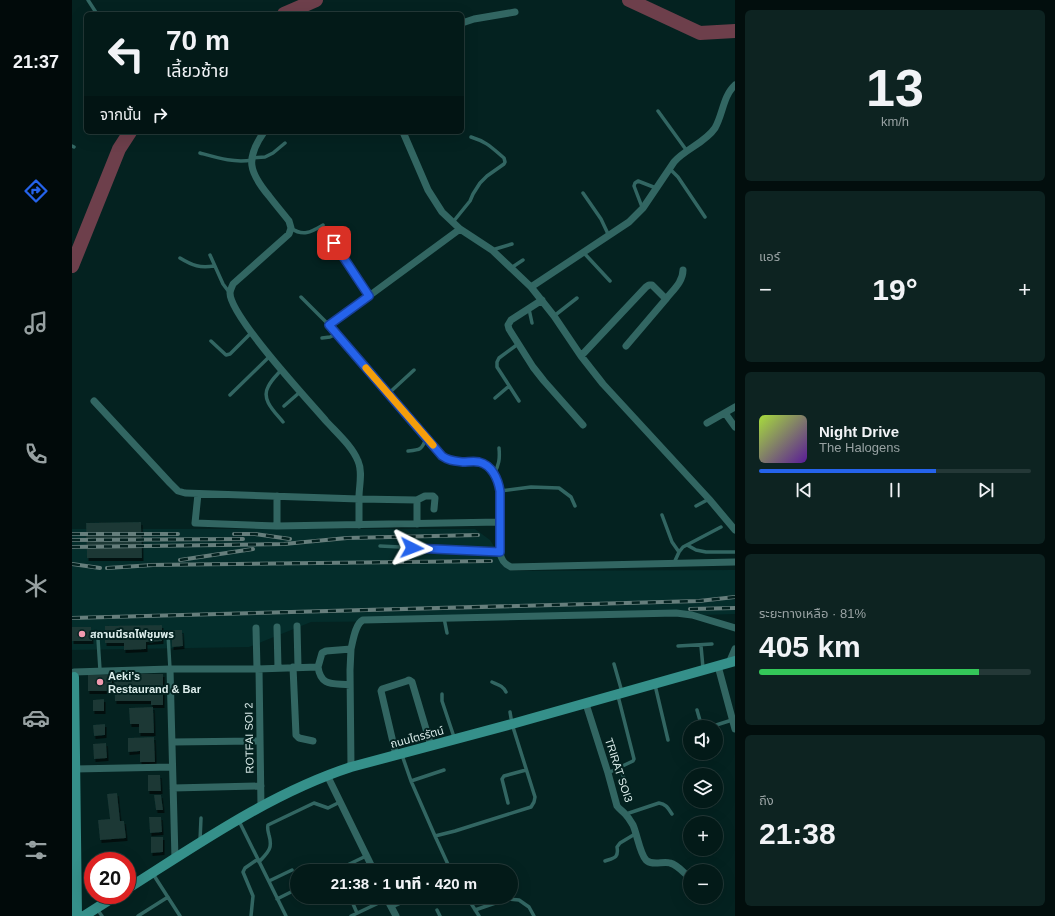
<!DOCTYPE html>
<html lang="th">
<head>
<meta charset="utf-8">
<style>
	body { margin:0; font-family:Helvetica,"Noto Sans Thai",sans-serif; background:#0d2321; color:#f1f3f6; height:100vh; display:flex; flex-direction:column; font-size:15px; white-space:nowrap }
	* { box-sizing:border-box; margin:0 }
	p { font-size:13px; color:#97a1a2 }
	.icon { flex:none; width:22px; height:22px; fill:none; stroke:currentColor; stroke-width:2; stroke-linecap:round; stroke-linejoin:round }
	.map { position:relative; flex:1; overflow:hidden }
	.side { display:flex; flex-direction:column; gap:10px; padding:10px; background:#020e0d; width:320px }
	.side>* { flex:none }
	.banner { position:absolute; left:12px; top:12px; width:380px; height:122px; border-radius:6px; box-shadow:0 4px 16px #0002,0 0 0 1px #243837; background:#031a18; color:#f1f3f6; overflow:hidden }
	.controls { position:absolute; left:611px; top:720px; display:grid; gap:8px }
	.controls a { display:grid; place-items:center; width:40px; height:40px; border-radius:50%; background:#031a18; box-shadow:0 4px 16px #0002,0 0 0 1px #243837; font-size:20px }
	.speed { position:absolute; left:12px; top:852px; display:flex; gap:8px; font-size:20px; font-weight:700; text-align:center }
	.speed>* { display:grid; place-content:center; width:52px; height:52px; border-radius:50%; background:#031a18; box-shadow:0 4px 16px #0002,0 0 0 1px #243837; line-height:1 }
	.speed .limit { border:6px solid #d22; background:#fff; color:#111 }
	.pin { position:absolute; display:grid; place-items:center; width:34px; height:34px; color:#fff; margin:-17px; border-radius:8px; box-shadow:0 2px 6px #0006 }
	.me { position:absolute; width:44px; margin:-22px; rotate:93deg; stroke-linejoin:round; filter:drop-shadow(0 0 3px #0008) }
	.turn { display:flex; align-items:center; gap:14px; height:84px; padding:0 16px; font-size:18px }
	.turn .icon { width:52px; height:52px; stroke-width:2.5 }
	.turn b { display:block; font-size:28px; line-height:34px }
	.then { display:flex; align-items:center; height:38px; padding:0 16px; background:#0003; gap:8px; font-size:15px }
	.big { font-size:30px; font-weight:800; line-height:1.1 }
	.side .widget { flex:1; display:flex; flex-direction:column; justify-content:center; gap:6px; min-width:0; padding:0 14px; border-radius:6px; background:#0d2321 }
	.side .dial { align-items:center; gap:0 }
	.dial b { font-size:52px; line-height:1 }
	.song { display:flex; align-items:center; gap:12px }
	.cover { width:48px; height:48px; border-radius:6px; background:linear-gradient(135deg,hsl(80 70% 55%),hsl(270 70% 35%)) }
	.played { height:4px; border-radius:2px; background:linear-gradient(90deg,#2563eb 65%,#243837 65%) }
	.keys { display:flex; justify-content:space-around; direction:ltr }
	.heat { display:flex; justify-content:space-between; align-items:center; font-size:22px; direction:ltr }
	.charge { height:6px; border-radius:3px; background:linear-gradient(90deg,#34c759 81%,#243837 0) }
	.trip { position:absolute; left:218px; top:864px; width:228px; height:40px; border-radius:20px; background:#031a18; box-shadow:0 4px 16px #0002,0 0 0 1px #243837; font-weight:800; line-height:40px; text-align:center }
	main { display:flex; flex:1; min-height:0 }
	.dock { display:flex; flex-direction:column; width:72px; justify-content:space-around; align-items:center; background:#010a0a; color:#97a1a2 }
	.dock .icon { width:28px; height:28px }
	.dock .current { color:#2563eb }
	.dock b { font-size:18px; color:#f1f3f6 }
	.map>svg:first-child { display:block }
</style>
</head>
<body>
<main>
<nav class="dock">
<b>21:37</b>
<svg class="icon current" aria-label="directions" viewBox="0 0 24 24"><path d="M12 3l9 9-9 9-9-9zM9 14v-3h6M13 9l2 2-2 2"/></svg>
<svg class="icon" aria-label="music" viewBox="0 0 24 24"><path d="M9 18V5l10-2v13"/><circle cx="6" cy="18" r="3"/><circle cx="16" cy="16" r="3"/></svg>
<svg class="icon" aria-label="phone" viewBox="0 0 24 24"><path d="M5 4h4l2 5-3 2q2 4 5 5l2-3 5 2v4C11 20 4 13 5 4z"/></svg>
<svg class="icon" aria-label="climate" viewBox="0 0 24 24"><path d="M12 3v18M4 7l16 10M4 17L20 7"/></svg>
<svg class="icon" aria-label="car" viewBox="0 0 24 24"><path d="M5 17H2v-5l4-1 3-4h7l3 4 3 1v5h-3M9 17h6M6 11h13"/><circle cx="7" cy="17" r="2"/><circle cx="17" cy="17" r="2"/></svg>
<svg class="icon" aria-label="filters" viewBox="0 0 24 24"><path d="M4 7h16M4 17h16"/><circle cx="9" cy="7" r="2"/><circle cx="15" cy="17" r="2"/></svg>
</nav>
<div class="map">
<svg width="663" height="916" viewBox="0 0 663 916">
	<defs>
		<filter id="shadow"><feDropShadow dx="1.5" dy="3" stdDeviation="0" flood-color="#0009"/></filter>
	</defs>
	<rect width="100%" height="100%" fill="#042220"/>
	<!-- built -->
	<path fill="#042d2b" d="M0,529H403L418,540L438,571L663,570V614L462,620L239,622L177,647L0,650Z"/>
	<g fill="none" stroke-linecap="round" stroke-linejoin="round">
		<!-- river -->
		<path stroke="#6d3f4b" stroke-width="14" d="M557,0L628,33L663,31
			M212,14L244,0
			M0,266L47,149L58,132"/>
	</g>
	<!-- building -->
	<path fill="#1a3835" filter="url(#shadow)" d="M69,522L70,558H15L14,523Z
		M90,625V641L74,642V649L52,650V643H33V626Z
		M0,627H19L20,641H0Z
		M100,630H110L111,646L100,647Z
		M42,674H91V705H79V701H43Z
		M16,675H40V691H16Z
		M32,699V711H21V700Z
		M81,707L82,733H67V724H58L57,708Z
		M33,724V735L22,736L21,725Z
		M82,737L83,762H68V751L56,752V738Z
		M34,743L35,758L22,759L21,744Z
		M76,775H88L89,791H76Z
		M45,793L48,821H52L54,838L28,840L26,820L38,819L35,794Z
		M82,795H89L91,810H84Z
		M77,817H89L90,832L78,833Z
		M79,837H91V852L79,853Z"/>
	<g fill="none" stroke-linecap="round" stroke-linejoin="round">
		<!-- lane -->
		<path stroke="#326662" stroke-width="3.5" d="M16,0L25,14
			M586,111L615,151
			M0,146L2,147
			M128,153C146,158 162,163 180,160
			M180,158L193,157L201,153L213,143
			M598,169L606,177L633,217
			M511,193L529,219L537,236
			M570,207L562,186L563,183L566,181L584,188
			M381,222L398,201L401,194L408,183L415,176L432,164L433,162L432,158C419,147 415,142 399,137
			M219,228C231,237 239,232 251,225
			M262,243L297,296
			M420,250L440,244
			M512,253L538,281
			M138,255L151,284L157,292
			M108,258C121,266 128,268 142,266
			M439,268L451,260
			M229,297L257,325
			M457,309L460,323
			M482,316L505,298
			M250,338L258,337L264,334
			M139,341L154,355L158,354L179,333
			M446,344L427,358L425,362V367L447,401
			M210,369C205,375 199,380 196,387C189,400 203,412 211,422
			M316,394L342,370
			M158,395L198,356
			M423,398L437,386
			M212,406L228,392
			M336,451C348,450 350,450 354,438
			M422,474C427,465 428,459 427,448
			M428,491L459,487L487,488L499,497L503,506
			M624,506L637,499
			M590,515L600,542L607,552
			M615,545L624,550L634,552H663
			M308,546L428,552
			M602,563L607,552L611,547L649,527
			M372,618L375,633
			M96,634L98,669
			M26,639L28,670
			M606,646L640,644
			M629,646L631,668
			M542,664L550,692
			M420,682C427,685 431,686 434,692
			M583,685L596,740
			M370,694V701L382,737
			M625,710L629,724L633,727
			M638,727L660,720
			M330,755L339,781L363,836L383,831L459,807L462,802L463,797L440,724L438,712
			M548,767L557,793
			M536,773L561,761L562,759L546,696
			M339,781L372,770
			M436,803L430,779L432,776L454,770
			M554,814L587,803C594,804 596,808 600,814
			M167,821L214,916
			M363,836L379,871
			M128,841L129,818
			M533,861C542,858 547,858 545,847L548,843L563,834
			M187,862C196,852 201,849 197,835C196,831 195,829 196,825L242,803L256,808L268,802
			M263,871L294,856
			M81,874L108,916
			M197,881L220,870
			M278,897L285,913
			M395,897L407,916
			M205,899L225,889
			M320,907L333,901
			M25,909L30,916
			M365,910L368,916
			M403,910L435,899L447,900L457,907L462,916
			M66,916L96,897
			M179,916L181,896L171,872L173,868L186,859
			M279,916L315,899"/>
		<!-- street -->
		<path stroke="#326662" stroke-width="7" d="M390,23L402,19L443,12
			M192,132C173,159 177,172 197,196C203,204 210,212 217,221L219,228L217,234L161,284C160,287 158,290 158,293C158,316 236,400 254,421C265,433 280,446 286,461C291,472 287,486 287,497C287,506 287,516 287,525
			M331,132L356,190L370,212L388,229L420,250L459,287L482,316L509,356L531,384L637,499L663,530
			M388,229L297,296L257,325L370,456C377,461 383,461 391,462C396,462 402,461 407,462C420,466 426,479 428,491V552C429,560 432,564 439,567L663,562
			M459,287L557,222L571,208L602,162C613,149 633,143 643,128C651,114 651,96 663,85
			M594,299C601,290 611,282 611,270
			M470,300L439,320L436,325L437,329L461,367L472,381L511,425
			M509,356L574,287L577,285H580L594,299L554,346
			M22,401L98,483L106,491L113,493L287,499L345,500V524
			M653,413L663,427
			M635,423L663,407
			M126,494L123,523L205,526L428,522
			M345,500L353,496H361L363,498L362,509
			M205,526V496
			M225,626L226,667
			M205,627L206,668
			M184,628L185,669
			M657,663L663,649
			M646,666L663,729
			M221,667L224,735L227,738L241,741
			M246,667C249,687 261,683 278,685
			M98,669L103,859
			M187,669L189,807
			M2,672L98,669H185L246,667L250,653L254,651L279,649C281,641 283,624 291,620L604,613L620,615L663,628
			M514,704L536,773L545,806C548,810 551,811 554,815C557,818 559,822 561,825C565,834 568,854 574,860C580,866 591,861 598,863C606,865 612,873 618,878
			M100,742L188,741
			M324,755L309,691L310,689L335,681L337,680L340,682L359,746
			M279,767L278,670L279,649
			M3,769L100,767
			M255,775L302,871
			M101,788L189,786
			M314,897L324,916"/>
		<!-- secondary -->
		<path stroke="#35908a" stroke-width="10" d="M2,677L5,916
			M55,889C126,844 199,793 279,767L440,724L663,661
			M12,916L45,895"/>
		<!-- rail casing -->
		<g stroke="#667e7c" stroke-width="4">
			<path id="rail" d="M0,534H106
				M162,534H183L218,539
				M0,540L171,539
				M0,547L212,544L275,538L406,535
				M108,560L181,549
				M0,564L28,568
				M76,565L419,561
				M35,568L81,565
				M618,609L663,608
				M0,618L627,601L663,597"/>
		</g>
		<!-- rail -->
		<use href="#rail" stroke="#042220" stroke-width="2.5" stroke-dasharray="8" stroke-linecap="butt"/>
	</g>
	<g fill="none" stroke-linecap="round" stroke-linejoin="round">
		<!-- route casing -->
		<g stroke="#184099" stroke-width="10">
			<path id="route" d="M262,243L297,296L257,325L370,456C377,461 383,461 391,462C396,462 402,461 407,462C420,465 426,479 428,491V552L340,548"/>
		</g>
		<!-- route -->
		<use href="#route" stroke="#2563eb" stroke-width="7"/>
		<!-- slow -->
		<path stroke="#f59e0b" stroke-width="7" d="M294,368L361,445"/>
	</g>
	<!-- markers -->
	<g fill="#f29aaf" stroke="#042220" stroke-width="1.5">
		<circle cx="10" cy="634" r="4"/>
		<circle cx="28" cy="682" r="4"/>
	</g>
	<g text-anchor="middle" stroke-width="4" stroke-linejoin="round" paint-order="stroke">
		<!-- poi labels -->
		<g font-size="11" font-weight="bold" fill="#ddeeec" stroke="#042220" text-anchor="start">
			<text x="18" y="638">สถานนีรถไฟชุมพร</text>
			<text x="36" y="680">Aeki’s<tspan x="36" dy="13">Restaurand &amp; Bar</tspan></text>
		</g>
		<!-- street labels -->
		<g font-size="11" fill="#ddeeec" stroke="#042220">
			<text transform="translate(345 737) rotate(-15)" y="4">ถนนไตรรัตน์</text>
			<text transform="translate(177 738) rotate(-91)" y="4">ROTFAI SOI 2</text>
			<text transform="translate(547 770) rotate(72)" y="4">TRIRAT SOI3</text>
		</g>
	</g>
</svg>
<div class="controls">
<a><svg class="icon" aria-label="sound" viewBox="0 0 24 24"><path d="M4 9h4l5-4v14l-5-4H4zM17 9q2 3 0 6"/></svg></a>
<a><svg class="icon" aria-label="layers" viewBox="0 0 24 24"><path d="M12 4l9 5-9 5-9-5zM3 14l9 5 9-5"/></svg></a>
<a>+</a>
<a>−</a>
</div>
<div class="speed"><div class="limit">20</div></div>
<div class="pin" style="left:262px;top:243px;background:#d93025"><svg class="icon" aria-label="arrive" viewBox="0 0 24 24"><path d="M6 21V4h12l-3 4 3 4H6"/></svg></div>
<svg class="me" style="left:340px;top:548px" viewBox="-20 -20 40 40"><path d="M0-17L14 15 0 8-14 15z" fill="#2563eb" stroke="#fff" stroke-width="4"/></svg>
<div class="trip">21:38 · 1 นาที · 420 m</div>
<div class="banner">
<div class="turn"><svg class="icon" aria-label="left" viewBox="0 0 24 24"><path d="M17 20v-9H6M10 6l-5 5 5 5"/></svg><div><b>70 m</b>เลี้ยวซ้าย</div></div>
<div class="then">จากนั้น<svg class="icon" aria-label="right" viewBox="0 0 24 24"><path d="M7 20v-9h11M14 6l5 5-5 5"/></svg></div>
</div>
</div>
<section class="side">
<div class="widget dial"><b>13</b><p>km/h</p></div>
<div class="widget"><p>แอร์</p>
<div class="heat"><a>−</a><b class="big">19°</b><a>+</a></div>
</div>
<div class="widget">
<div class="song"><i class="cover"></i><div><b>Night Drive</b><p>The Halogens</p></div></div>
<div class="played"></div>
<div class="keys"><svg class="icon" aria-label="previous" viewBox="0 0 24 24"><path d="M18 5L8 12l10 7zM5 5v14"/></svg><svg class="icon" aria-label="pause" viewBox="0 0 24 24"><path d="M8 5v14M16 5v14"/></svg><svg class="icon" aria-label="next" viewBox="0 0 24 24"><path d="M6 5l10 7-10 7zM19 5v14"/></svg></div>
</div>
<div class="widget"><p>ระยะทางเหลือ · 81%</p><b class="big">405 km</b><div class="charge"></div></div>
<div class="widget"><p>ถึง</p><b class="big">21:38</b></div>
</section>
</main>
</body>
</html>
